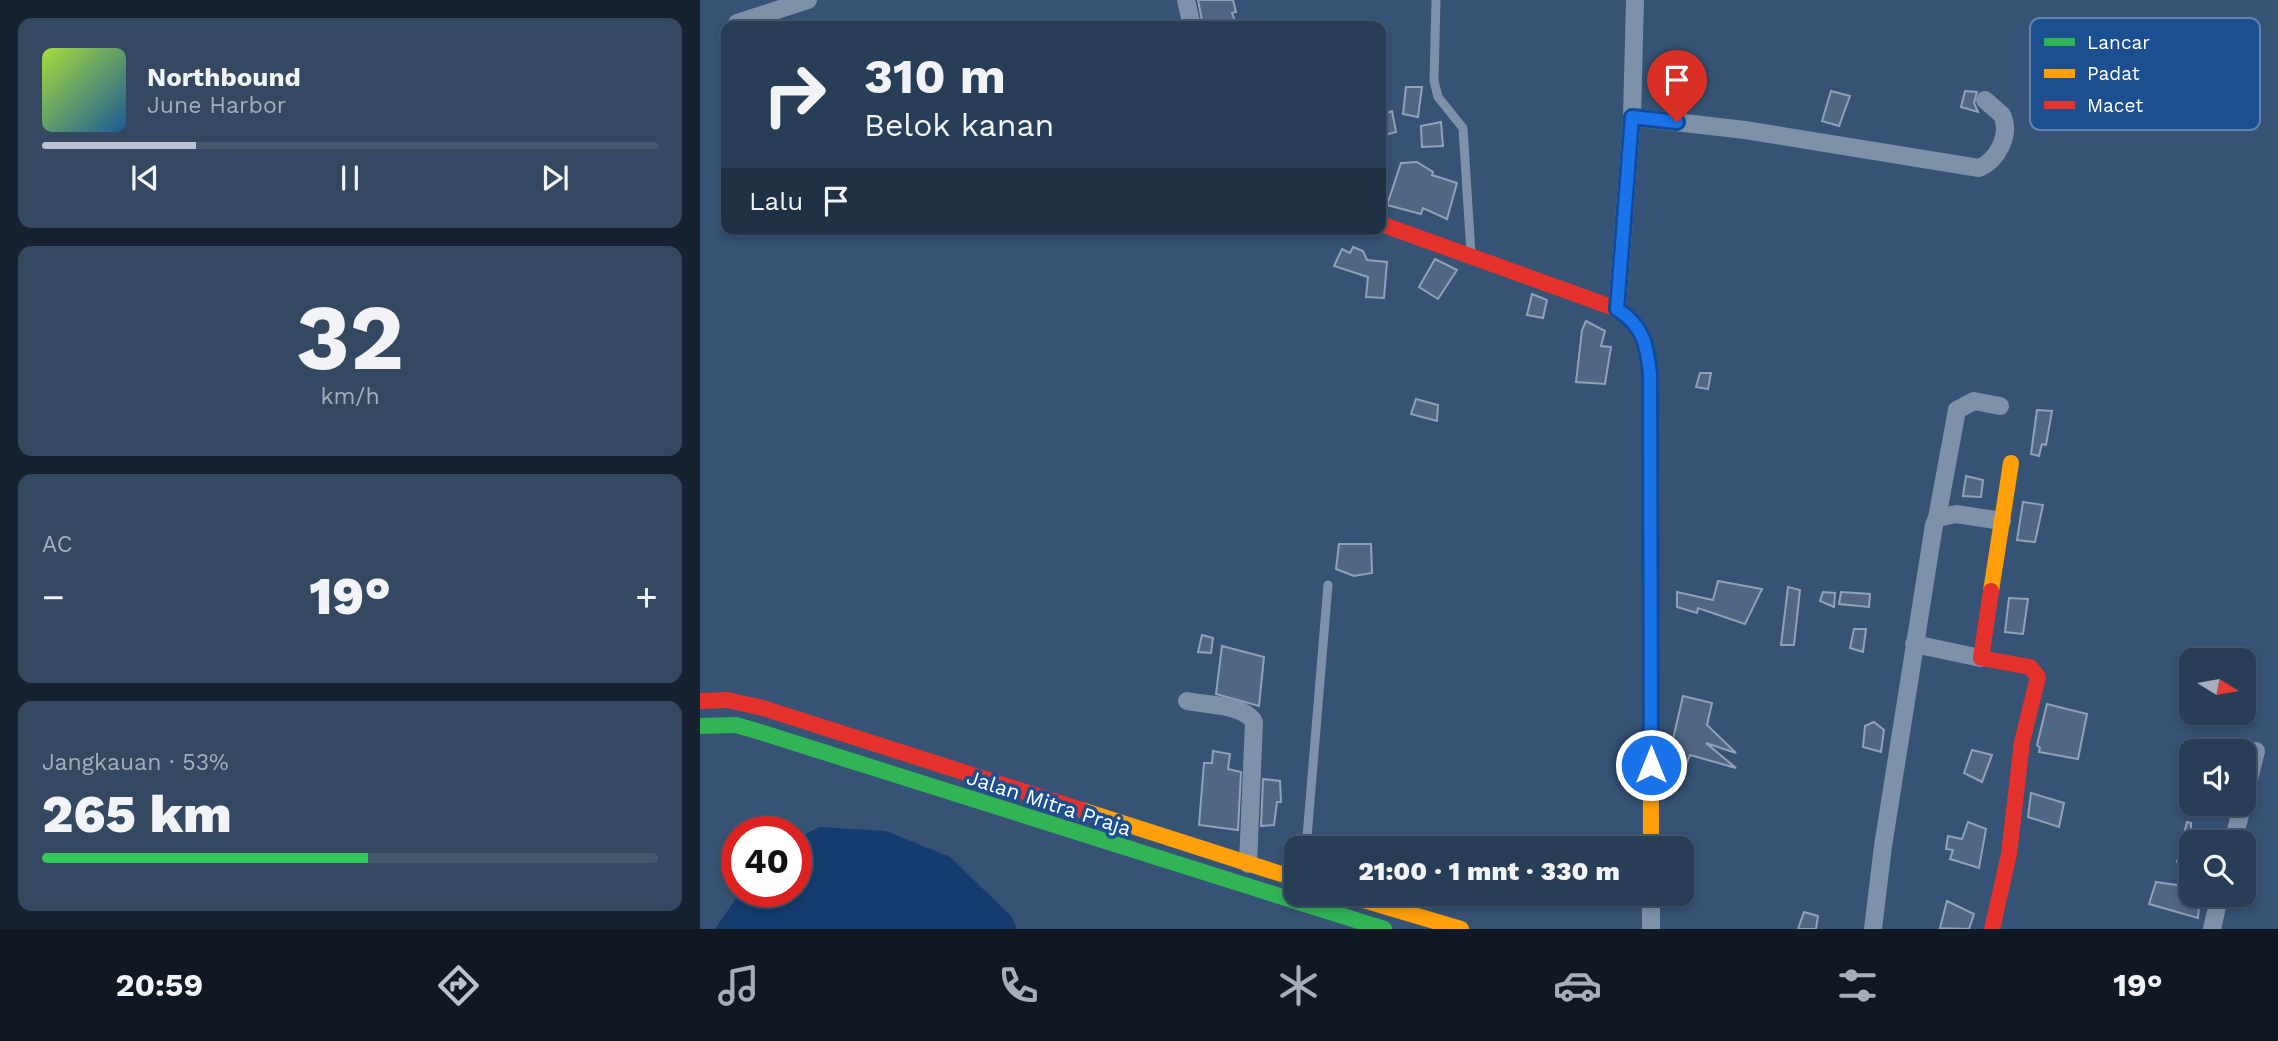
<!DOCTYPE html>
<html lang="id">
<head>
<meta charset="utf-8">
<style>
	body { margin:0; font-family:"Work Sans",sans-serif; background:#344961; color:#f1f3f6; height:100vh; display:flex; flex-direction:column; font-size:26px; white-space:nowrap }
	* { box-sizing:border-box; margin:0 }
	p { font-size:23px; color:#a5aeba }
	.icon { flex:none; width:38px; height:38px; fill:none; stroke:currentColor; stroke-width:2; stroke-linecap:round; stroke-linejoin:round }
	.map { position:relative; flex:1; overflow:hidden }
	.drawer { display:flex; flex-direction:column; gap:18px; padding:18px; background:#162230; width:700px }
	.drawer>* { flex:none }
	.guide { position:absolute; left:21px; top:21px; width:665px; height:214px; border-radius:14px; box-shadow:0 4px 10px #0003,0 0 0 2px #44576d; background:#283e57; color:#f1f3f6; overflow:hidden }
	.needle { width:46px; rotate:101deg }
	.controls { position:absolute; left:1479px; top:648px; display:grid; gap:14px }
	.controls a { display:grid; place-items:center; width:77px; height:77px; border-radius:14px; background:#283e57; box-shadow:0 4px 10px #0003,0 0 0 2px #44576d; font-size:35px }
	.speed { position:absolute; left:21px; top:816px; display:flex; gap:14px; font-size:35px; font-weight:700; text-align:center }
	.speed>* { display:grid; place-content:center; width:91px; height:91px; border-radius:50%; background:#283e57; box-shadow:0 4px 10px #0003,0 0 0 2px #44576d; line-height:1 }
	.speed .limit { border:10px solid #d22; background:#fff; color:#111 }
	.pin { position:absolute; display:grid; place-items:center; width:60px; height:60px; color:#fff; margin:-72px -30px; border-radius:50% 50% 50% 0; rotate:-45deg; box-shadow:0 0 7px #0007 }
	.pin .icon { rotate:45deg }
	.me { position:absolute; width:77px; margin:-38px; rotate:0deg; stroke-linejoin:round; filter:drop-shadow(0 0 5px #0008) }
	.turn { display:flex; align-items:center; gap:24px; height:147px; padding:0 28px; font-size:32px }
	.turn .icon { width:91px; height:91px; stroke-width:2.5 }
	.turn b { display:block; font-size:49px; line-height:60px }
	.then { display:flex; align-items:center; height:66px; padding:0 28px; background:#0003; gap:14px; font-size:26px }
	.big { font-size:52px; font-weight:800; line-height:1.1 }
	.drawer .card { flex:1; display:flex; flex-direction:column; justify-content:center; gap:10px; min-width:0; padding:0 24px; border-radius:14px; background:#344961 }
	.drawer .dial { align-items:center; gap:0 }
	.dial b { font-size:91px; line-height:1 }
	.song { display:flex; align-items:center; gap:21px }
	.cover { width:84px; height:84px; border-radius:10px; background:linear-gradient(135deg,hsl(80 70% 55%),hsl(210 70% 35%)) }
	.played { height:7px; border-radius:4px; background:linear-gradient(90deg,#b9c2ce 25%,#44576d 25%) }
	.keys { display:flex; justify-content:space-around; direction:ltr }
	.heat { display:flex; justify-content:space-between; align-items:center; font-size:38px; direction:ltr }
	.charge { height:10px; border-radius:5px; background:linear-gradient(90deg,#34c759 53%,#44576d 0) }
	.trip { position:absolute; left:584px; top:836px; width:410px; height:70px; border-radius:14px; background:#283e57; box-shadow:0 4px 10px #0003,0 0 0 2px #44576d; font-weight:800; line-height:70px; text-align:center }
	.menu { display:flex; height:112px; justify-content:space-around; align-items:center; background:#101923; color:#a5aeba }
	.menu .icon { width:49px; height:49px }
	.menu .current { color:#b9c2ce }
	.menu b { font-size:32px; color:#f1f3f6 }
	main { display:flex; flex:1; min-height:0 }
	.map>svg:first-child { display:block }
</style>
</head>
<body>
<main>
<section class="drawer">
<div class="card">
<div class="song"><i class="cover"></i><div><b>Northbound</b><p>June Harbor</p></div></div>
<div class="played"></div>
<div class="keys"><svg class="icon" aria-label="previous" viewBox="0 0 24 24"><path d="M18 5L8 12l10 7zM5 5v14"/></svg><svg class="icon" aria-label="pause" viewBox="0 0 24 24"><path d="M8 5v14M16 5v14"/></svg><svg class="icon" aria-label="next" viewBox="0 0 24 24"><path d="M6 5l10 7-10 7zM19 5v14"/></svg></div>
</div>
<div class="card dial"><b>32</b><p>km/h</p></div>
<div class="card"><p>AC</p>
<div class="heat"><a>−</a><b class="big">19°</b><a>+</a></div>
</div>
<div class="card"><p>Jangkauan · 53%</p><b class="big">265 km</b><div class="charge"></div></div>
</section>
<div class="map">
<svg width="1578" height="929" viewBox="0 0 1578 929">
	<rect width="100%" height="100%" fill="#365274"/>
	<!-- water -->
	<path fill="#153c6e" d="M119,827L186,831L250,857L311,916L317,929H15L41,891H96V839Z"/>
	<!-- building -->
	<path fill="#506783" stroke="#92a2b6" stroke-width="2" d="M498,0H533L536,12L532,13L537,26H503Z
		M706,87H722L718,117L703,114Z
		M1131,91L1150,96L1139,126L1122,121Z
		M1265,91L1277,92L1274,103L1278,112L1261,107Z
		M692,111L696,132L681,136V115Z
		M741,122L743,146L722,147L721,126Z
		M717,162L733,172L732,175L757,183L747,219L723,208L721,214L687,205L701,163Z
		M653,247L663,251L667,260L687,262L684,298L666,297L668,277L634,266L642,249L650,253Z
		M735,259L757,270L738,299L719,287Z
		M832,294L847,300L843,318L827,315Z
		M886,321L905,331L901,346L911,347L905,384L876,382L882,330Z
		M1000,373H1011L1008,389L996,387Z
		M716,399L738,405L737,421L711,414Z
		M1337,410L1352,411L1346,445L1342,444L1339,456L1331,454Z
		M1266,476L1283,480L1281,497L1263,496Z
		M1323,502L1343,505L1335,542L1317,540Z
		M639,544H671L672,573L654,576L636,569Z
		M1018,581L1062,589L1045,624L998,608L997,613L977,607V592L1013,600Z
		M1088,587L1100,590L1094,645H1081Z
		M1123,592L1135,593L1134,607L1120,601Z
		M1141,592L1170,594L1169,607L1139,604Z
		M1309,598L1328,599L1323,634L1305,632Z
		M1154,629H1166L1163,652L1150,648Z
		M502,635L513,638L511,653L498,652Z
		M522,646L564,657L559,706L516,694Z
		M983,696L1012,703L1007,725L1036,753L1006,743L1036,768L990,755L986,765L966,758V737L973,739Z
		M1347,704L1387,714L1378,759L1339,752L1340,748L1337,745Z
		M1174,722L1184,730L1181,752L1163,747L1165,726Z
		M1272,750L1292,755L1282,782L1264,773Z
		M513,751L530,754L528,769L541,772L538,830L499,825L504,763H512Z
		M563,779L580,781L581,802H577L574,825L561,826Z
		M1331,793L1364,803L1359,827L1328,817Z
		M1268,822L1286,829L1279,868L1250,859L1253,850L1246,849L1248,836L1262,839Z
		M1487,822L1491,823V865L1477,862Z
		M1456,882L1491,887V894H1500L1498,918L1449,904Z
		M1247,901L1274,914L1269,929L1240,928Z
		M1104,912L1118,916L1116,929H1098Z"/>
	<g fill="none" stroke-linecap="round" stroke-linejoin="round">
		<!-- lane -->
		<path stroke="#7d92a8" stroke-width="9" d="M736,0L734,81L738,97L763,128L771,254
			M606,849L628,585"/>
		<!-- street -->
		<path stroke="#7d92a8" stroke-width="18" d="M486,0L492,26
			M37,23L108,0
			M932,117L1045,130L1279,168C1298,160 1311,134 1302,115L1285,100
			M917,309L932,117L935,0
			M1237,518L1257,410L1274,401L1300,406
			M1214,644L1281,658
			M487,701C505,705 544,704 554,722L548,864
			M1544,800L1556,751
			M1533,842L1543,803
			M951,894V929
			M1173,929L1183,846L1234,525L1237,518L1256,514L1302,521
			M1512,929L1520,894"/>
		<!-- fast -->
		<path stroke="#30b455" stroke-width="16" d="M0,726L36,725L60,732L684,929"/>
		<!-- slow -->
		<path stroke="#ff9f0a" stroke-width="16" d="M945,345L950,374L951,849
			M1291,591L1311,463
			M382,810L597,879
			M643,894L761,929"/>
		<!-- jam -->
		<path stroke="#e5322d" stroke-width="16" d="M681,224L917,309L933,322L945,345
			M1291,591L1281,658L1330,667L1338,677L1322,742L1309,854L1292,929
			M0,701L27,700L63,708L382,810"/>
	</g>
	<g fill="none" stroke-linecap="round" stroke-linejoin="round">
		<!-- route casing -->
		<g stroke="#114b97" stroke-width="18">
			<path id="route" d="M951,765L950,374C947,344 943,326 917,309L932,117L977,122"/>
		</g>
		<!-- route -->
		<use href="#route" stroke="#1a73e8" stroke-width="12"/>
	</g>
	<g text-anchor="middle" stroke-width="7" stroke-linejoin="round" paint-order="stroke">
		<!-- street labels -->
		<g font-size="21" fill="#fff" stroke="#1b4f8f">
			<text transform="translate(349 803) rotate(18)" y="7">Jalan Mitra Praja</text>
		</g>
	</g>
	<!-- legend -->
	<rect x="1330" y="18" width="230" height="112" rx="10" fill="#1b4f8f" stroke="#5f84b1" stroke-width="2"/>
	<rect x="1344" y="38" width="31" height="8" fill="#30b455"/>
	<rect x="1344" y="69" width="31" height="9" fill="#ff9f0a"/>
	<rect x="1344" y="101" width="31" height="8" fill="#e5322d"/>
	<g font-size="19" fill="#fff">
		<text x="1387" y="49">Lancar</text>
		<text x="1387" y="80">Padat</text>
		<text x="1387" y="112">Macet</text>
	</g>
</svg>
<div class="controls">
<a><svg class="needle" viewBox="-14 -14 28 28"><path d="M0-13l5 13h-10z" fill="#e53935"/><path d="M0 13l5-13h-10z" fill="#a5aeba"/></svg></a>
<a><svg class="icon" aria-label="sound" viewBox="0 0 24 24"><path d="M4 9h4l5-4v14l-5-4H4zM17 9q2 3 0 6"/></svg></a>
<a><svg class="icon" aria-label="search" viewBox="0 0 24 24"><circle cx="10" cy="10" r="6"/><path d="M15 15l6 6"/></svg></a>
</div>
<div class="speed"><div class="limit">40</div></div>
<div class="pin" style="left:977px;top:122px;background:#d93025"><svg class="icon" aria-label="arrive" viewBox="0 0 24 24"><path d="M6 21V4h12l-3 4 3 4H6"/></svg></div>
<svg class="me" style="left:951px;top:765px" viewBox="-20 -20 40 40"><circle r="17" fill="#1a73e8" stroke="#fff" stroke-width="3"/><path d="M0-11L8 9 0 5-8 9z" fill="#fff"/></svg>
<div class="trip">21:00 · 1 mnt · 330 m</div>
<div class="guide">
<div class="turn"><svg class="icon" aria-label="right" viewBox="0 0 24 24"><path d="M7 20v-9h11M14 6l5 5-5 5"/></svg><div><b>310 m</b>Belok kanan</div></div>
<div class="then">Lalu<svg class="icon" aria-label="arrive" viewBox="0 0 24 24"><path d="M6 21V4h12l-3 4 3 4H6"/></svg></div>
</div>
</div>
</main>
<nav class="menu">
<b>20:59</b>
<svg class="icon current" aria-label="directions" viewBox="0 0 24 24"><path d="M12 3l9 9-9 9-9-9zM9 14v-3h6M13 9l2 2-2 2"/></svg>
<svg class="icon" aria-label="music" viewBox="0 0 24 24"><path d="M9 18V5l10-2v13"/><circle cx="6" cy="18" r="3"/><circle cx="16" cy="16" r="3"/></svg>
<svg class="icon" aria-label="phone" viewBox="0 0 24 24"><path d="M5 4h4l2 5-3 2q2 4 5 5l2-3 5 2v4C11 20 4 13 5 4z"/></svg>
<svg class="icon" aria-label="climate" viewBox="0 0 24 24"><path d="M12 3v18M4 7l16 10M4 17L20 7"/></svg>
<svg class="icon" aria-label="car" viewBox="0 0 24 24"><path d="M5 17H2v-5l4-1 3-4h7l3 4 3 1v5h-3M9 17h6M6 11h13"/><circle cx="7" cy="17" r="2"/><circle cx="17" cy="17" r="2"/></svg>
<svg class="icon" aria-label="filters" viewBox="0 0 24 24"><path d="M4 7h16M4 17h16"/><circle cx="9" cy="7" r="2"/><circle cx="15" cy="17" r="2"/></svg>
<b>19°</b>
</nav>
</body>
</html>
